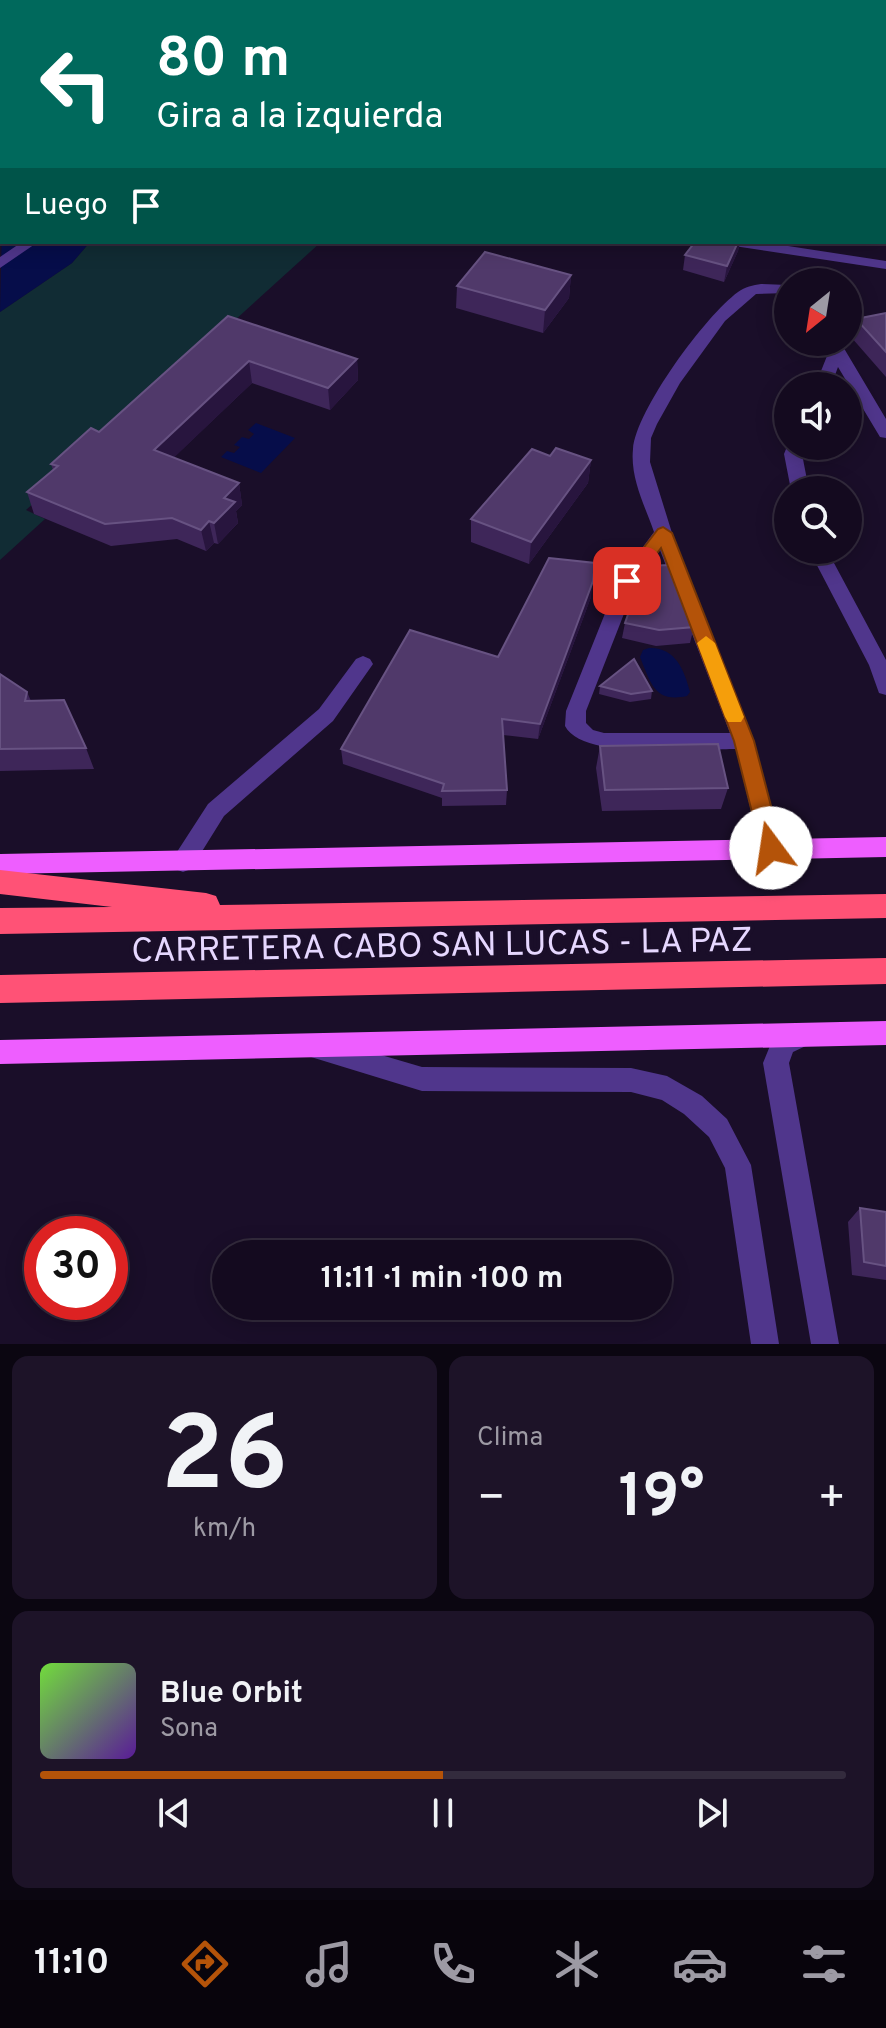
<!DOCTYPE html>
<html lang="es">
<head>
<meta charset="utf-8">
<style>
	body { margin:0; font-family:Overpass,sans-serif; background:#1d1328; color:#f1f3f6; height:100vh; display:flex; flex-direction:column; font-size:30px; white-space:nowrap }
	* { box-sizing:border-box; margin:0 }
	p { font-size:26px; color:#9d9aa4 }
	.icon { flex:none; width:44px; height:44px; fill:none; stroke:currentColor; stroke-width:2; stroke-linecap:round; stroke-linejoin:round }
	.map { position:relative; height:1344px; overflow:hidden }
	.sheet { display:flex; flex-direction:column; gap:12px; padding:12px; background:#0b0611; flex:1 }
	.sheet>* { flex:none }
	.banner { position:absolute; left:0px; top:0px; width:886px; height:244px; box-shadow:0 4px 20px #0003,0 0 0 2px #332b3d; background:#00695c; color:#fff; overflow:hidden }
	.needle { width:52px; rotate:210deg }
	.controls { position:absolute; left:774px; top:268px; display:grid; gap:16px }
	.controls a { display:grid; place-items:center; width:88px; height:88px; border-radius:50%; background:#140a1f; box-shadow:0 4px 20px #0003,0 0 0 2px #332b3d; font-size:40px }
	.speed { position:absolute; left:24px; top:1216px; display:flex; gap:16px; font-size:40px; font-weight:700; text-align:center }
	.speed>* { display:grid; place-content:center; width:104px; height:104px; border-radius:50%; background:#140a1f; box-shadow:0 4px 20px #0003,0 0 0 2px #332b3d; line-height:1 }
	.speed .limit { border:12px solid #d22; background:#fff; color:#111 }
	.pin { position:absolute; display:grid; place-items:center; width:68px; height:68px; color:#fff; margin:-34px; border-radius:16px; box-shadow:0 4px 12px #0006 }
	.me { position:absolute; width:88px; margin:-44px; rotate:346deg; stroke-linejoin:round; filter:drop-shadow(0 0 6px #0008) }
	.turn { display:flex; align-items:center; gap:28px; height:168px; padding:0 24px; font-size:36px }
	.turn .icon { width:104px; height:104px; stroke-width:2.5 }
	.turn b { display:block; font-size:56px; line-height:68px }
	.then { display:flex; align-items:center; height:76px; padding:0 24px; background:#0003; gap:16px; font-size:30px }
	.big { font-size:60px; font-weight:700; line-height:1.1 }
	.sheet .widget { flex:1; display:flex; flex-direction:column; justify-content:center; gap:12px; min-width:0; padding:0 28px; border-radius:16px; background:#1d1328 }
	.sheet .dial { align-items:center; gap:0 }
	.dial b { font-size:104px; line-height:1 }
	.song { display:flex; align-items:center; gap:24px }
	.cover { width:96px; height:96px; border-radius:12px; background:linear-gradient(135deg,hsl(100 70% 55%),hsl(270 70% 35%)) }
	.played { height:8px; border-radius:4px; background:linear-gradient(90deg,#b45309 50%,#332b3d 50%) }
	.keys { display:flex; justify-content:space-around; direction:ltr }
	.heat { display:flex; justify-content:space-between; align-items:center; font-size:44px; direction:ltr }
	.sheet .tiles { flex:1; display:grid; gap:12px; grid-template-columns:1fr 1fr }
	.widget:last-child { grid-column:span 2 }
	.trip { position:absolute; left:212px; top:1240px; width:460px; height:80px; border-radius:40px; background:#140a1f; box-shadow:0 4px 20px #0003,0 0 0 2px #332b3d; font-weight:700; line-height:80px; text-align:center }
	.dock { display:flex; height:128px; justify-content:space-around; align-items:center; background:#08040c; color:#9d9aa4 }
	.dock .icon { width:56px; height:56px }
	.dock .on { color:#b45309 }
	.dock b { font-size:36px; color:#f1f3f6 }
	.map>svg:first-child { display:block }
</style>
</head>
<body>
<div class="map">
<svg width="886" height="1344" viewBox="0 0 886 1344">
	<rect width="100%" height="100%" fill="#1a0e29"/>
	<!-- green -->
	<path fill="#112c34" d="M90,242H321L26,510L45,519L0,560V312L72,263Z"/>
	<!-- water -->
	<path fill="#060d4a" d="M2,228V242H90L72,263L0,312Z
		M256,423L295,438L261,473L221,457L227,451L234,453L240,447L234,445L242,437L249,439L254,434L248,430Z
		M649,648C675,647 684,669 690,692L687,696C655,703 651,684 640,657L643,650Z"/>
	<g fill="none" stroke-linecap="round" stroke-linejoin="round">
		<!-- minor -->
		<path fill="#50368c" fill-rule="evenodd" d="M147,0H159L145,2Z
			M851,0H886V5L884,2Z
			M0,100L2,101V109L0,108Z
			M0,122L2,123V131L0,130Z
			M22,242H38L0,268V257Z
			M727,242H762L886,261V269L734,246Z
			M761,284L788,285V293L756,294L725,321L680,383L657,424L651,438L650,462L672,533L754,741L782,848L779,855L771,858L763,855L760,848L736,749C698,749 583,761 565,726L566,711L618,581L654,532C645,506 630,478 633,449C636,410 706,315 738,292C745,287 753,285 761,284ZM660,550L730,733H604L593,730L586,723V711L636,583Z
			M823,342H839L845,350L886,419V438L880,437L838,367L831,386H815L829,351Z
			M788,444L803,446L802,454L809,490H791L784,454Z
			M809,550H827L886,660V695L879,693L869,665Z
			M363,656L370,659L373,664L333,721L224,816L191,869L183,872L175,869L172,862L175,855L208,804L319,709L356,659Z
			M803,1023L812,1027L815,1035L812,1043L793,1052L789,1063L839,1344H811L763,1063L774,1036Z
			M320,1037L422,1067L631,1068L667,1076L702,1096L727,1119L751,1165L779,1344H751L725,1168L709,1137L684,1114L662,1100L631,1092L422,1091L311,1057L307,1049L311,1041Z"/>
		<!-- major -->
		<path fill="#ee5eff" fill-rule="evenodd" d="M886,837V857L0,874V854Z
			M886,1021V1045L0,1064V1040Z"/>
		<!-- highway -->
		<path fill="#ff5276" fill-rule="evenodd" d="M0,870L206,893L216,896L220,905L886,894V918L0,934V908L112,907L0,894Z
			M886,958V984L0,1003V975Z"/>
	</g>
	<!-- wall -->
	<path fill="#3e2659" d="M2,0H115L113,2H2V80H0V1Z
		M695,242H740L738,251L724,282L683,270L685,255Z
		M571,275L569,298L543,333L456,308L457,286Z
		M886,313V377L851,337L856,319Z
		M228,316L357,359L358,380L330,410L252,383L173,458L239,483L242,505L236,511L238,523L218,544L214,543L206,551L177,539L111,546L34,514L27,492L53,470L51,464L99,432Z
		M550,456L591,460L588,483L529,564L471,542V519Z
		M591,597L538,739L503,735L507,790L506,805L442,806V798L343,764L341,749L498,657Z
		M625,623L694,627L690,643L656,646L622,638Z
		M0,674L27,692L31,701L86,748L94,769L0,771Z
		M600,686L652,691L651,699L630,702L599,694Z
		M600,746L728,788L721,809L602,811L596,768Z
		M860,1208L886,1212V1280L852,1275L848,1222Z"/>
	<!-- shaded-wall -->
	<path fill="#28153e" d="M74,0H115L113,2H71Z
		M738,242H740L738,251L724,282L727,266Z
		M571,275L569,298L543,333L545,310Z
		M357,359L358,380L330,410L328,388Z
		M249,361L252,383L159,472L154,450Z
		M591,460L588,483L529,564L531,542Z
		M239,483L242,505L236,511L238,523L218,544L214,523L224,498Z
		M209,521L214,543L206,551L201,530Z
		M593,581L591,597L538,739L540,724Z"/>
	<!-- building -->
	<path fill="#50396a" stroke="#675282" stroke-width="2" d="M2,0H74L71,2H2V48H0V1Z
		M695,242H738L727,266L685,255Z
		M485,252L571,275L545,310L457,286Z
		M886,313V352L856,319Z
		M228,316L357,359L328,388L249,361L154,450L239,483L224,498L235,502L214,523L209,521L201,530L172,518L105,524L27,492L58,466L51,464L91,428L99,432Z
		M556,448L591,460L531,542L471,519L532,449L550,456Z
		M549,558L595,563L593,581L540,724L502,719L507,790L442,791L444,784L341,749L410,630L498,657Z
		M670,565L694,627L659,630L625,623L645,566Z
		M634,659L652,691L631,694L600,686Z
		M0,674L27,692L25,701L64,700L86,748L0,749Z
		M718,744L728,788L605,790L600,746Z
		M860,1208L886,1212V1266L864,1262Z"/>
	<!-- route -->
	<path fill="#b45309" stroke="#753606" stroke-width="2" d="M663,527L672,533L754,741L782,848L779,855L771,857L764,855L761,848L734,741L661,548L633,585H621L618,581L658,529Z"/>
	<!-- slow -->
	<path fill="#f59e0b" d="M706,636L715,643L744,717L741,722H728L725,717L697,643Z"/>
	<g text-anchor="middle" stroke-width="8" stroke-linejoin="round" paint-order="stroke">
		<!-- near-street labels -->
		<g font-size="34" fill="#e6d7ff" stroke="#1a0e29">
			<text transform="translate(442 944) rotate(-1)" y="12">CARRETERA CABO SAN LUCAS - LA PAZ</text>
		</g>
	</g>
</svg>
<div class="controls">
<a><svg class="needle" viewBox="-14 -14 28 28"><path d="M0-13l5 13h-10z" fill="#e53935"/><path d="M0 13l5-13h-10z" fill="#9d9aa4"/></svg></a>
<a><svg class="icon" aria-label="sound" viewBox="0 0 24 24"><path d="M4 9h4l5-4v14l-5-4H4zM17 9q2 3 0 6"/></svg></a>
<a><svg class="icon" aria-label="search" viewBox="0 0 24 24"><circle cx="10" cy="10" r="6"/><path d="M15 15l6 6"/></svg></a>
</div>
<div class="speed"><div class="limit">30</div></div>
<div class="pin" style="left:627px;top:581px;background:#d93025"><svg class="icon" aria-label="arrive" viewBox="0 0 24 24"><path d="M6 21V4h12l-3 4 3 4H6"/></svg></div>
<svg class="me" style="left:771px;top:848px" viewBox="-20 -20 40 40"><circle r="19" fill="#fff"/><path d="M0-13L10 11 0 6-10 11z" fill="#b45309"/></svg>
<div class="trip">11:11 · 1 min · 100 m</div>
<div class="banner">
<div class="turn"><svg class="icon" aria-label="left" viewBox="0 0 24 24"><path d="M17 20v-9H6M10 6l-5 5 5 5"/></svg><div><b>80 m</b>Gira a la izquierda</div></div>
<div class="then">Luego<svg class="icon" aria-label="arrive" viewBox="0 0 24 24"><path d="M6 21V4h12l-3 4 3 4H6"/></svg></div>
</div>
</div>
<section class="sheet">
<div class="tiles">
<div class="widget dial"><b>26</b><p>km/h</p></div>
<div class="widget"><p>Clima</p>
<div class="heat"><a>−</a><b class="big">19°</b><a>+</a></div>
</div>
<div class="widget">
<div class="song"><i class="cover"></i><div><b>Blue Orbit</b><p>Sona</p></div></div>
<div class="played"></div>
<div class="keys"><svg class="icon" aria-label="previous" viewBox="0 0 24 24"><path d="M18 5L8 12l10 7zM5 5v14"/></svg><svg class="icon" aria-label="pause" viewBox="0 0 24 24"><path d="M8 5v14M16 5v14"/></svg><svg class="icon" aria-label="next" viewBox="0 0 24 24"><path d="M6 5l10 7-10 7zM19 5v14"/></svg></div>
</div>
</div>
</section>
<nav class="dock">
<b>11:10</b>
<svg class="icon on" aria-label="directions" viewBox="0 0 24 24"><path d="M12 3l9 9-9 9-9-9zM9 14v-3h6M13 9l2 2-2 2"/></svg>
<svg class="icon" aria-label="music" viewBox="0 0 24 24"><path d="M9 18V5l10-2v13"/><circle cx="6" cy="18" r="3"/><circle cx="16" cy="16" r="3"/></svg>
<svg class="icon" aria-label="phone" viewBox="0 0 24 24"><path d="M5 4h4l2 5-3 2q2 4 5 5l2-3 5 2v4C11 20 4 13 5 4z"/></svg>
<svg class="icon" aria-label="climate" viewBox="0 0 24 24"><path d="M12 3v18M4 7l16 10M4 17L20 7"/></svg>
<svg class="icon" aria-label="car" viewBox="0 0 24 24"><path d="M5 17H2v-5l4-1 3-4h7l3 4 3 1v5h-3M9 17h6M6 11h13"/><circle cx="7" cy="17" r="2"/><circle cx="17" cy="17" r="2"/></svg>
<svg class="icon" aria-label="filters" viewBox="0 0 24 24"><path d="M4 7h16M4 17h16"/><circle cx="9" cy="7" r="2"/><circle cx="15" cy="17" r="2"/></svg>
</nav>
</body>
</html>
